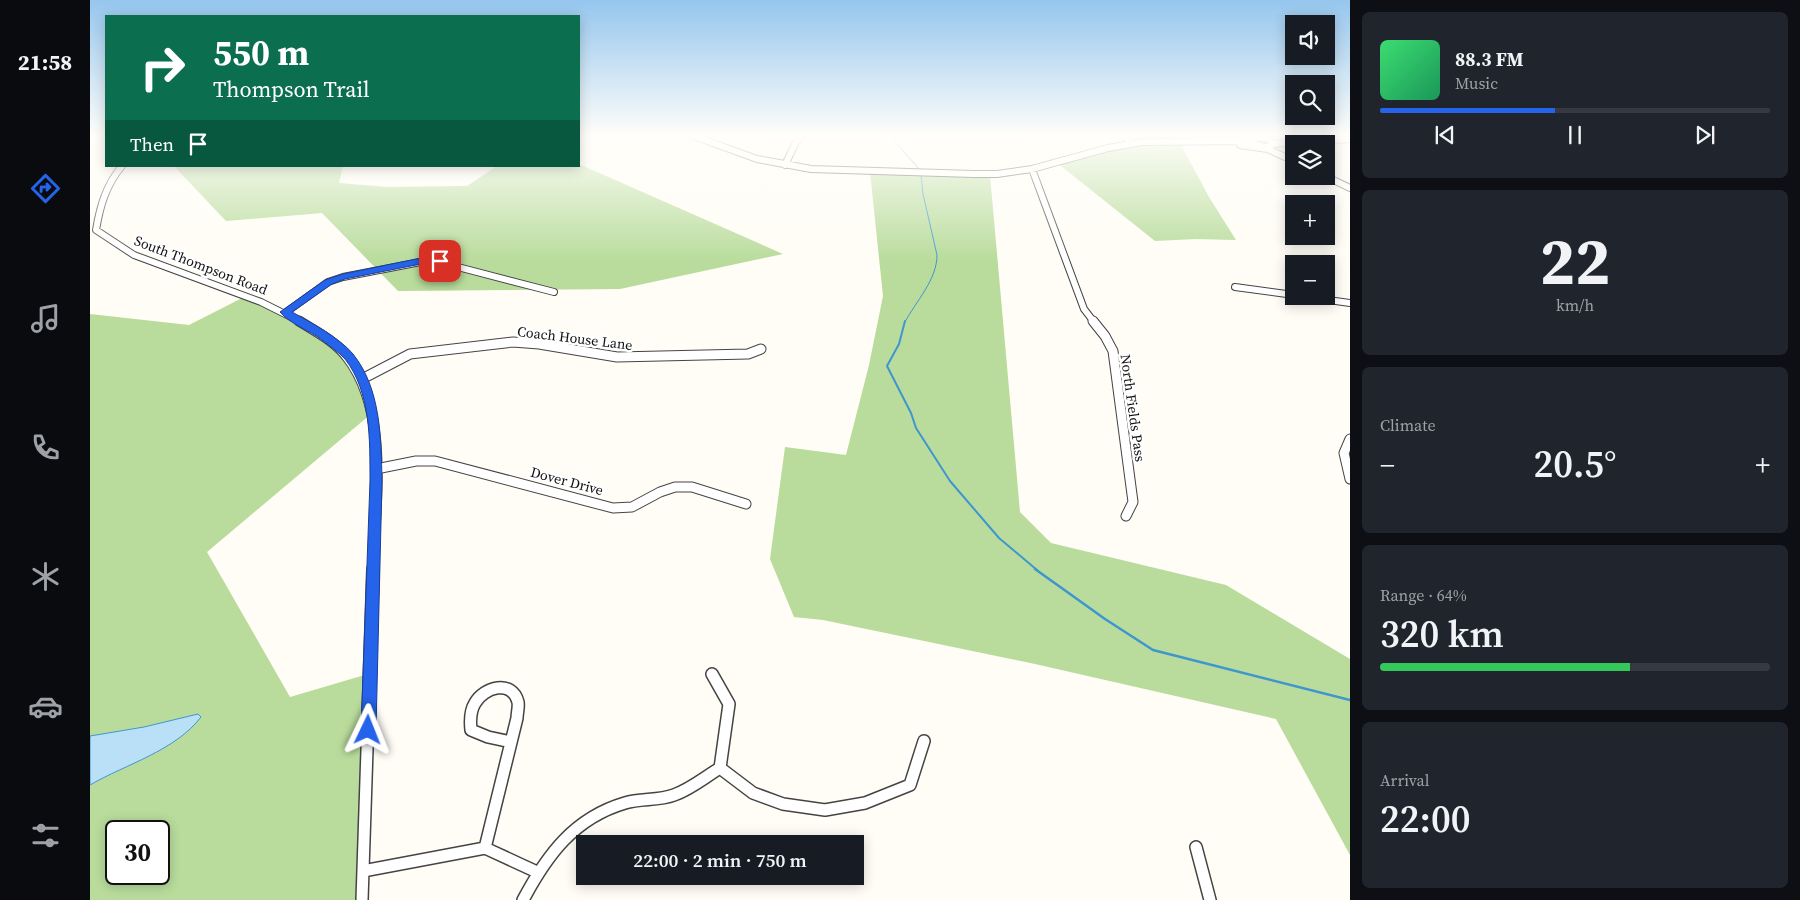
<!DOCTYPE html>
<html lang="en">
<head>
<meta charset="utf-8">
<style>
	body { margin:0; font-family:"Source Serif 4",serif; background:#20242c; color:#f1f3f6; height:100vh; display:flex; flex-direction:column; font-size:19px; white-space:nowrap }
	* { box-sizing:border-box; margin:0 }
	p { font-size:16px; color:#9ea1a6 }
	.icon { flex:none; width:28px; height:28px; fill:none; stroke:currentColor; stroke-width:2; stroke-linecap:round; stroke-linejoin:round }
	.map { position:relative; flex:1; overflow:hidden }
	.side { display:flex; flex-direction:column; gap:12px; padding:12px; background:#0d0f14; width:450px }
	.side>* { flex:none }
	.top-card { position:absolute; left:15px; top:15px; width:475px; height:152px; border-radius:0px; box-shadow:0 2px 12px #0003; background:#0b6e4f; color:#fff; overflow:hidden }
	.tools { position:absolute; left:1195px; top:15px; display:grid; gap:10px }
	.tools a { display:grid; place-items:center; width:50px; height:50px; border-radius:0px; background:#171b24; box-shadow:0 2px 12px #0003; font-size:25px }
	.speed { position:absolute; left:15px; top:820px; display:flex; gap:10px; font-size:25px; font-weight:700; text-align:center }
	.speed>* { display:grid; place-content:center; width:65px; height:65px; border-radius:50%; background:#171b24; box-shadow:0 2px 12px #0003; line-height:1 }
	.speed .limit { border:2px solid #111; border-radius:8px; background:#fff; color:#111 }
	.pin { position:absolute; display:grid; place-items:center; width:42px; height:42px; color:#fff; margin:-21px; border-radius:10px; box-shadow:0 2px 8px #0006 }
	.me { position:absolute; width:55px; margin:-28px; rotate:2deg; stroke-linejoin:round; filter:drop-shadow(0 0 4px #0008) }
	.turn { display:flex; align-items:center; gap:18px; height:105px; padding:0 25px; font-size:22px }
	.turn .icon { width:65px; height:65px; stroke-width:2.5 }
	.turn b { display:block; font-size:35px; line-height:42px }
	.then { display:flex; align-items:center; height:48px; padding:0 25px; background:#0003; gap:10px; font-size:19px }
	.big { font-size:38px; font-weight:600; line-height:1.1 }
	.side .widget { flex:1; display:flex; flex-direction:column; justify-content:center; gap:8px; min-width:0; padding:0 18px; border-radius:8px; background:#20242c }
	.side .dial { align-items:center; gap:0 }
	.dial b { font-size:65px; line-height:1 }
	.song { display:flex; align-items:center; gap:15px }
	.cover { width:60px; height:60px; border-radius:8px; background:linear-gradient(135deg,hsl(140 70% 55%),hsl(150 70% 35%)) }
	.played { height:5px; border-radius:2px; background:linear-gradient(90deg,#2563eb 45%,#363941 45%) }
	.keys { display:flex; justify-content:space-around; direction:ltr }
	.heat { display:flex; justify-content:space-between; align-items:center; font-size:28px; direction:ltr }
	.charge { height:8px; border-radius:4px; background:linear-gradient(90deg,#34c759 64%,#363941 0) }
	.trip { position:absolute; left:486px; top:835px; width:288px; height:50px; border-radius:0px; background:#171b24; box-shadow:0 2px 12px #0003; font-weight:600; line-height:50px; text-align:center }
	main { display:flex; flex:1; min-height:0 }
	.menu { display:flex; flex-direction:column; width:90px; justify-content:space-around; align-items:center; background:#090b0e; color:#9ea1a6 }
	.menu .icon { width:35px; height:35px }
	.menu .on { color:#2563eb }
	.menu b { font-size:22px; color:#f1f3f6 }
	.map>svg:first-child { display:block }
</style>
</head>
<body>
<main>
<nav class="menu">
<b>21:58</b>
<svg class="icon on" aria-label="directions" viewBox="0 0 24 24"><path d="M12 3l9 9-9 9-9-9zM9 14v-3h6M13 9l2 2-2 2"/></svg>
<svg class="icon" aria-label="music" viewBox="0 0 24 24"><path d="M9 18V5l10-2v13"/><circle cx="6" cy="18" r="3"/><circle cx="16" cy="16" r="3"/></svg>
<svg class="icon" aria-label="phone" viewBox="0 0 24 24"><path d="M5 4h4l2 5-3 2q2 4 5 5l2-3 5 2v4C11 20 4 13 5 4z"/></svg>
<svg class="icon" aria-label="climate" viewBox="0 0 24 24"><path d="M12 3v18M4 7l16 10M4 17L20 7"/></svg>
<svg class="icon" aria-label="car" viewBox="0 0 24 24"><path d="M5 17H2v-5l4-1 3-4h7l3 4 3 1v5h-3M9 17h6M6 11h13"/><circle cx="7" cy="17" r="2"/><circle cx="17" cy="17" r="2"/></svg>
<svg class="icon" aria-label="filters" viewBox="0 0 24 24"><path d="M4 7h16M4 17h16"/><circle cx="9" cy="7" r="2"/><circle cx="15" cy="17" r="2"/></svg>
</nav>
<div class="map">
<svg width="1260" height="900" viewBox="0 0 1260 900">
	<rect width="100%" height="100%" fill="#fffdf5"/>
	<!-- forest -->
	<path fill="#b9dc9c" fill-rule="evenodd" d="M1171,135H1260V138L1191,139Z
		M1065,141L1090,143L1119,197L1146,240L1106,239L1065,241L966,162Z
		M489,164L693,254L530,289L308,291L232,213L136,221L84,166H253L249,183L297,187L377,186L407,166H489Z
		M780,172L900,175L930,512L961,543L1136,585L1260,659V855L1186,719L945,664L733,620L704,617L680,559L695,447L756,455L779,365L793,296Z
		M156,296C201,315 240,324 267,369C274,382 276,400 281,414L117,552L200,697L278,674L275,900H0V314L99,325ZM26,831H69V874H26Z"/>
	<!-- water -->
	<path fill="#b9e0f7" stroke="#3f96cf" d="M108,714L111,717C85,751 36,764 0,785V736L54,727Z"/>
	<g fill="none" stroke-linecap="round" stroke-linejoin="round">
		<!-- stream-far2 -->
		<path stroke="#3f96cf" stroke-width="1" d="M799,135L830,170
			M815,322C826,301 847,280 847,255L833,194L831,174"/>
		<!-- stream-far1 -->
		<path stroke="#3f96cf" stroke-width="2" d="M815,321L809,344L797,366L821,413L826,428L860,481L909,538L947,570"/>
		<!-- stream -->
		<path stroke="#3f96cf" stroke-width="2.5" d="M945,569L1015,619L1063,650L1260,700"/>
		<!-- minor-far2 casing -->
		<g stroke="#444" stroke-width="8">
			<path id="minor-far2" d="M601,135L667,159L721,169L884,174H907L942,169L1018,148L1052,142L1153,141L1161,139
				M1032,135L1042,143
				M1165,137L1179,139L1183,145C1175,148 1167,147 1161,140Z
				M1183,144L1260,139
				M1150,145L1178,149
				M1173,147L1204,161
				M695,165L706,142L712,135
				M32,166C16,185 10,206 6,230L44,255L171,302L211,322
				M942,169L994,309L1004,322
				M1235,176L1260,188
				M1145,287L1204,295
				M1210,296L1260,303
				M195,313L238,282L253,277L341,260L464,292"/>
		</g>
		<!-- minor-far1 casing -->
		<g stroke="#444" stroke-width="11">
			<path id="minor-far1" d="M209,321C225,331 245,341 257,357C300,412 285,504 283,570
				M1003,321L1015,336L1023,351L1043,502L1036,516
				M272,379L320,354L423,342L449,344L527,357L658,354L671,349
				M1260,439L1254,453L1260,479
				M286,469L326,461H345L523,508L542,507L570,492L585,487H602L656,504"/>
		</g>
		<!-- minor casing -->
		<g stroke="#444" stroke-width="14">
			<path id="minor" d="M630,768L663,793L693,804L735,810L775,803L820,785L834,741
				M1106,847L1120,900
				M395,848L427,718C427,713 429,707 428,702C422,679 394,687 385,703C380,711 380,721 381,730L398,737L421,742
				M273,871L395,848L447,872
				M272,900L283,569
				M433,900C457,855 484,818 535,803C551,798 568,801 584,795C601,789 615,777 630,768L639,704L622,674"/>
		</g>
		<!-- minor-far2 -->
		<use href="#minor-far2" stroke="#fff" stroke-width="6"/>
		<!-- minor-far1 -->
		<use href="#minor-far1" stroke="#fff" stroke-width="9"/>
		<!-- minor -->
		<use href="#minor" stroke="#fff" stroke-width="11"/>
	</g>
	<!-- sky -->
	<linearGradient id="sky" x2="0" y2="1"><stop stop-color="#95c6ee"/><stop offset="0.52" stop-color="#fffefa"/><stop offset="1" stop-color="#fffefa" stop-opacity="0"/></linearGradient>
	<rect width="1260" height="261" fill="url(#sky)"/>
	<!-- route -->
	<path fill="#2563eb" stroke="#184099" d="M331,258H350L354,261L350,264H331L255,279L242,284L202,312C220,322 250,338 263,354C291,389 291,438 292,481L286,730L284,736L278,738L273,736L271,730L280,481C280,441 281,392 255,359C249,352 239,346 232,340C219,330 200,324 190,312L235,280L253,274Z"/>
	<g text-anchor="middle" stroke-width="5" stroke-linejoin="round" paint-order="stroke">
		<!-- street labels -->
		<g font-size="14" fill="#111" stroke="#fff">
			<text transform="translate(111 265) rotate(21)" y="5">South Thompson Road</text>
			<text transform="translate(485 338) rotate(7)" y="5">Coach House Lane</text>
			<text transform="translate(1043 408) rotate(82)" y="5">North Fields Pass</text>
			<text transform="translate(477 481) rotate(15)" y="5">Dover Drive</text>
		</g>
	</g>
</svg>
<div class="tools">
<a><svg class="icon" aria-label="sound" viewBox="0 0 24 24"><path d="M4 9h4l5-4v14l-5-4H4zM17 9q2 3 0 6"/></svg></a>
<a><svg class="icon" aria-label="search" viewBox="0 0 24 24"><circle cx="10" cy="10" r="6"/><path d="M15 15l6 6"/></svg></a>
<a><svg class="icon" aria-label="layers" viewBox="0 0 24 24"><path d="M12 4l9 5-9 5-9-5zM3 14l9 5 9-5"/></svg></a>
<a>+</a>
<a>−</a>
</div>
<div class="speed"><div class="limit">30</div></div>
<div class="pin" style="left:350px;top:261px;background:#d93025"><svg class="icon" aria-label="arrive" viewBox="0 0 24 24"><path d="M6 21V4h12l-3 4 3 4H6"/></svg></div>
<svg class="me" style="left:278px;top:730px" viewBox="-20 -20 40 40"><path d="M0-17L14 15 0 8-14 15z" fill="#2563eb" stroke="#fff" stroke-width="4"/></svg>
<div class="trip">22:00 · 2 min · 750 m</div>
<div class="top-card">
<div class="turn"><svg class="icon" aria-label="right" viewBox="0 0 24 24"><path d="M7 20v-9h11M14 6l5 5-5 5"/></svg><div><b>550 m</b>Thompson Trail</div></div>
<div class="then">Then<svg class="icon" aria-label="arrive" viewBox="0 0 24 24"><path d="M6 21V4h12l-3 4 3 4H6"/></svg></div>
</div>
</div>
<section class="side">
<div class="widget">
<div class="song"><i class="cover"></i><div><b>88.3 FM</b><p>Music</p></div></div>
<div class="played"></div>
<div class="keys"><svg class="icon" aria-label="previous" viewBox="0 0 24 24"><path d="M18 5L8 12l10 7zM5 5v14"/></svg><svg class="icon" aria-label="pause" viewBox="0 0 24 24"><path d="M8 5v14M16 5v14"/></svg><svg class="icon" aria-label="next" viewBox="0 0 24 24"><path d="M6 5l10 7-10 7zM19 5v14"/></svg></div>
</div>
<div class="widget dial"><b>22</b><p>km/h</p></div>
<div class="widget"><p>Climate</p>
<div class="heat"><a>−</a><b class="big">20.5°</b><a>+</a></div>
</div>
<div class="widget"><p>Range · 64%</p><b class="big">320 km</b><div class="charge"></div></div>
<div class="widget"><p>Arrival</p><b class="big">22:00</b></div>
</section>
</main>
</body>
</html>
